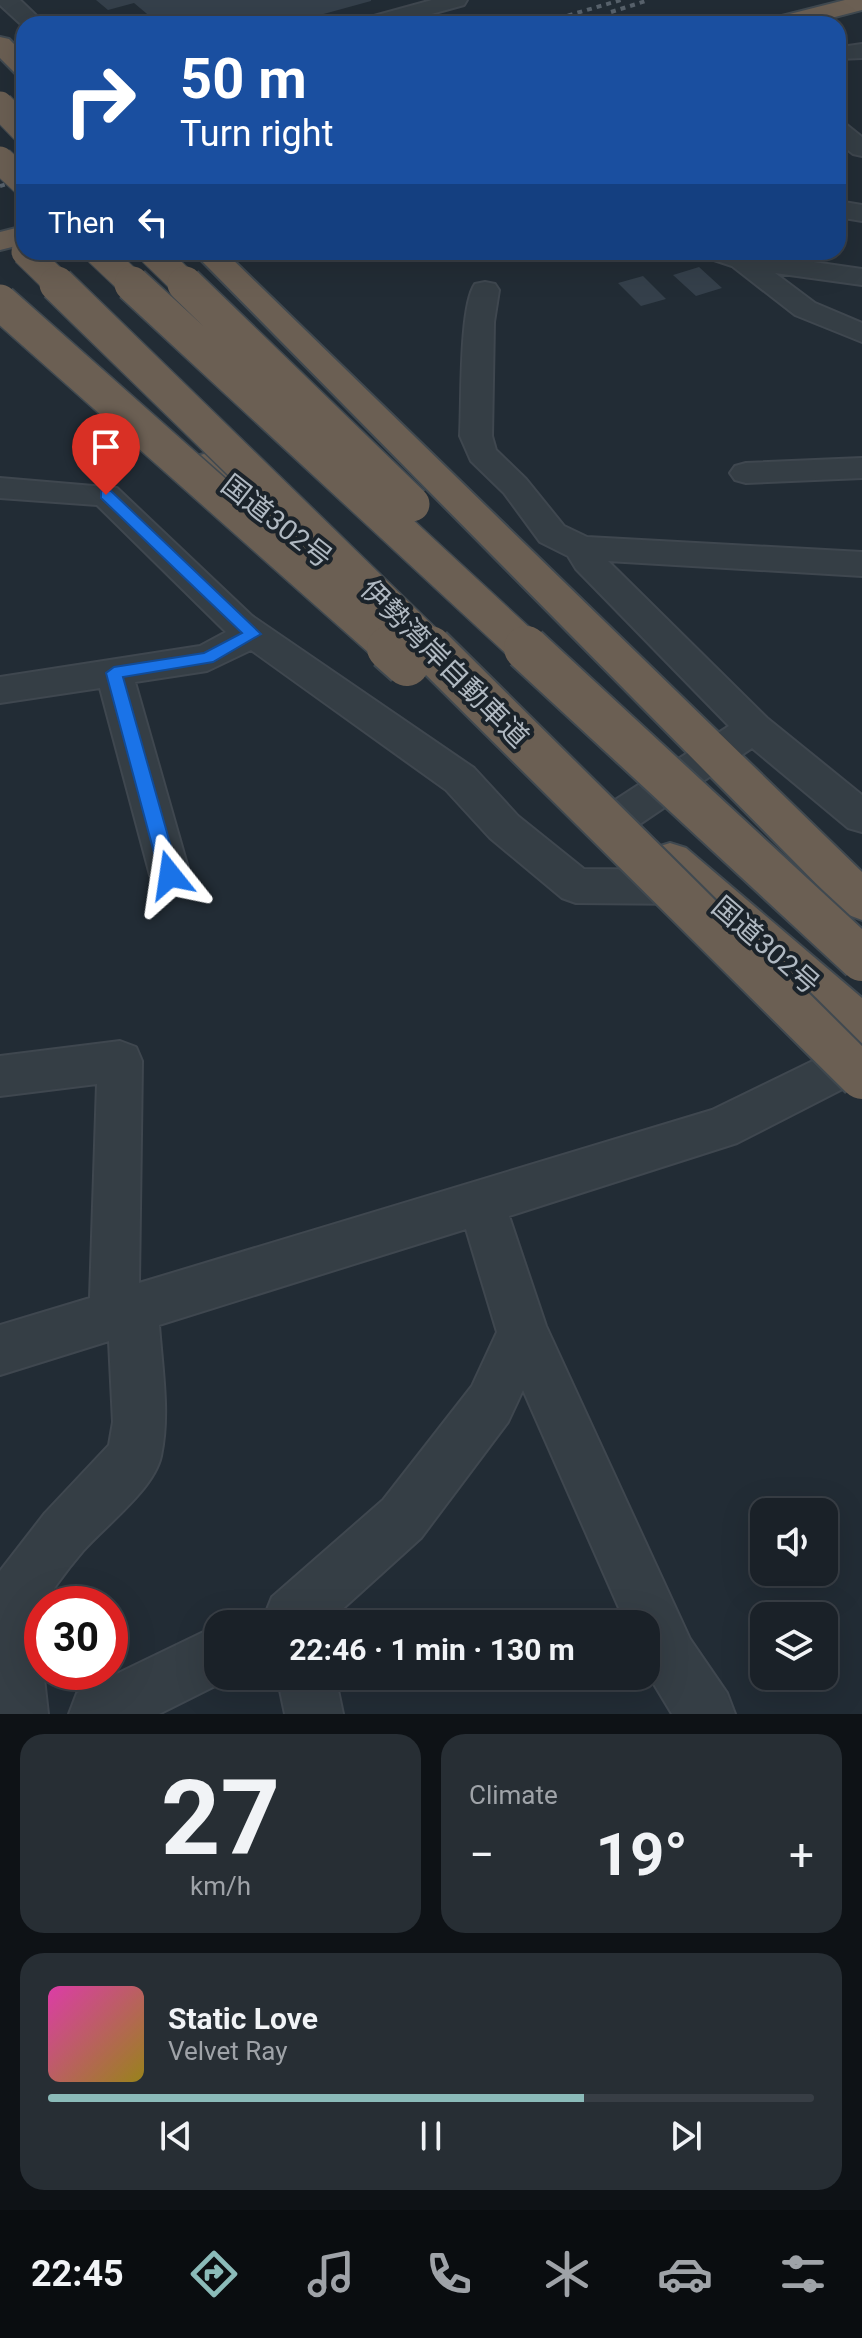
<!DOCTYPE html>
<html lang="en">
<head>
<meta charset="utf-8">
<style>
	body { margin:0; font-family:Roboto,"Noto Sans JP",sans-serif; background:#272e34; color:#f1f3f6; height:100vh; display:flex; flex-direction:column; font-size:30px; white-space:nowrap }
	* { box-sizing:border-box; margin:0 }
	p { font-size:26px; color:#9fa3a8 }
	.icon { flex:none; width:44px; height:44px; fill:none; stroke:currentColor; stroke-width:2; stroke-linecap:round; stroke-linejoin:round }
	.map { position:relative; height:1714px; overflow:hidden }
	.drawer { display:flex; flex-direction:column; gap:20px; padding:20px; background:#0e1216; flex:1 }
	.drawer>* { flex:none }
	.banner { position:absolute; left:16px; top:16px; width:830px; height:244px; border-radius:24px; box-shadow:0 8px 32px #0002,0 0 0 2px #383e45; background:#1a4fa0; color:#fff; overflow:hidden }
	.tools { position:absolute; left:750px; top:1498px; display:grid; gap:16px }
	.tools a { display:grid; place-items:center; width:88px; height:88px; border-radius:16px; background:#1a2128; box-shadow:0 8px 32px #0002,0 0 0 2px #383e45; font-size:40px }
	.speed { position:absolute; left:24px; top:1586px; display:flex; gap:16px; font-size:40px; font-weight:700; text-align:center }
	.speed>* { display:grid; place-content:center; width:104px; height:104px; border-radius:50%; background:#1a2128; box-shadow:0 8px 32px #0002,0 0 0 2px #383e45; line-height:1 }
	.speed .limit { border:12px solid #d22; background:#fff; color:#111 }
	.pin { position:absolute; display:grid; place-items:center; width:68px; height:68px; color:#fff; margin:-82px -34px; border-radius:50% 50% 50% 0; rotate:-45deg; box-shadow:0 0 8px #0007 }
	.pin .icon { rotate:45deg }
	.me { position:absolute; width:88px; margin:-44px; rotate:345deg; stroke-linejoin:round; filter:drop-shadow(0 0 6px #0008) }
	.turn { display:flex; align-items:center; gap:28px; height:168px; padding:0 32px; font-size:36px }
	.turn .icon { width:104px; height:104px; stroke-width:2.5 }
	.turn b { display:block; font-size:56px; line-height:68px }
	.then { display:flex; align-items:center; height:76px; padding:0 32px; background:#0003; gap:16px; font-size:30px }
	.big { font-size:60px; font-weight:700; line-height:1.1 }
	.drawer .widget { flex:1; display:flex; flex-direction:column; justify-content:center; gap:12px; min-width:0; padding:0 28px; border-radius:24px; background:#272e34 }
	.drawer .dial { align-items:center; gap:0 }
	.dial b { font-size:104px; line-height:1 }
	.song { display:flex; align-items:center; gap:24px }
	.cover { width:96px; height:96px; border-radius:12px; background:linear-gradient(135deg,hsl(320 70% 55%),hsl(50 70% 35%)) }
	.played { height:8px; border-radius:4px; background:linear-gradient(90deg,#8bbbb9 70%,#383e45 70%) }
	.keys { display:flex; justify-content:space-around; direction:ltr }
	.heat { display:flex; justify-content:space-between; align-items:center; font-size:44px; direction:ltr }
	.drawer .tiles { flex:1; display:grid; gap:20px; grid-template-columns:1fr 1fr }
	.widget:last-child { grid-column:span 2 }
	.trip { position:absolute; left:204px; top:1610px; width:456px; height:80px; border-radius:24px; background:#1a2128; box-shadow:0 8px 32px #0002,0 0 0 2px #383e45; font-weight:700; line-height:80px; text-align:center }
	.tab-bar { display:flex; height:128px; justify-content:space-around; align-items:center; background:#0a0d10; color:#9fa3a8 }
	.tab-bar .icon { width:56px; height:56px }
	.tab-bar .on { color:#8bbbb9 }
	.tab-bar b { font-size:36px; color:#f1f3f6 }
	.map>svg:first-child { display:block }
</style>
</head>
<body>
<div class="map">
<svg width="862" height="1714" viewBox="0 0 862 1714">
	<rect width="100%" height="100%" fill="#222c35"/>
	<!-- building -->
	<path fill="#35404b" d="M96,0H371V1L287,24H159L134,3L108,10Z
		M699,267L722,288L696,296L673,275Z
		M643,276L666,299L641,306L618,283Z"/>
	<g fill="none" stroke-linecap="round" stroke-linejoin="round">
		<!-- minor casing -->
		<g stroke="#3f474f" stroke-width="4">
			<path id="minor" d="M0,0H20L45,24H24V27L0,5Z
				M432,0H467L464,5L395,24H360L363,19Z
				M838,43L848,46L862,44V58L838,59Z
				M838,123L847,125L862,137V156L853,154L838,142Z
				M838,201L862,205V221L838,217Z
				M704,252H744L862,269V285L775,273L815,303L862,323V342L795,315L732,266L708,258Z
				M485,282L495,284L499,290L494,322L492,436L496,450L526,479L564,526L587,537L862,552V576L608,561L767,718L862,795V832L848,828L752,748L634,828L620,832L606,828L600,817L606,806L729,726L576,569L568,556L540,542L504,493L471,461L460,436C462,404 459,307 475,284Z
				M862,458V478L746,483L735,480L730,473L735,466L746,463Z
				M0,478L117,488L252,616L474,768L518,816L584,869L692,870L706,875L712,887L706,899L692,904L576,903L562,898L490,838L446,790L251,650L207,671L135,682L190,875L184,887L170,891L156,887L150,875L100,688L0,703V677L200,646L226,632L97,505L0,498Z
				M862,1037V1079L737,1143L509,1216L546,1326L690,1639L727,1693L735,1714H672L646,1671V1624H626L523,1390L508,1422L421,1538L326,1624H267L264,1617L272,1597L383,1500L472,1386L497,1332L466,1229L159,1325C162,1368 170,1414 161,1456C154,1489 106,1525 83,1551C66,1571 49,1594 37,1616L48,1714H0V1571L45,1513L109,1445L113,1422L109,1341L0,1375V1325L90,1298L97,1084L0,1096V1056L120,1041L136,1047L142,1061L139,1283L712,1110Z
				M218,1625V1676H235L159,1714H69L77,1693Z
				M277,1676H335L343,1714H285Z"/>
		</g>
		<!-- highway casing -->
		<g stroke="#404950" stroke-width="4">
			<path id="highway" d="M845,0H862V10L808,24H767L770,19Z
				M0,37L9,39L24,54V76L15,73L0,58Z
				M24,226V244L0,250V232Z
				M193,252H225L862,872V920L846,914Z
				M204,454L216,457L334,547L339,556L334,565L321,569L308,565L192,473L187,465L192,457Z
				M670,843L686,848L862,998V1048L845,1042L654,874L648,861L654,848Z"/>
		</g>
		<!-- minor -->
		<use href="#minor" fill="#353e45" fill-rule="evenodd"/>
		<!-- highway -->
		<use href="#highway" fill="#6b5f53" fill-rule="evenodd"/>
		<!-- rail -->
		<path stroke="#58626c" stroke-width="4" stroke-dasharray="5 5" stroke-linecap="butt" d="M611,12L649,0
			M539,24L621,0
			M0,186L24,179"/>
		<!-- highway-bridge-far2 casing -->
		<g stroke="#404950" stroke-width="29" stroke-linecap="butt">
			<path id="highway-bridge-far2" d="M0,105L24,130
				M0,160L24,182
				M25,252L60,286
				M98,252L134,286
				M152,252L187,286"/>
		</g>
		<!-- highway-bridge-far1 casing -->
		<g stroke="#404950" stroke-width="38" stroke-linecap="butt">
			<path id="highway-bridge-far1" d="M57,284L433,650
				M132,284L528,650
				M185,284L412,504
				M0,302L392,650"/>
		</g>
		<!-- highway-bridge casing -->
		<g stroke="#404950" stroke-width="48" stroke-linecap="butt">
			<path id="highway-bridge" d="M389,648L407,664
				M430,648L862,1077
				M526,648L862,959"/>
		</g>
		<!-- highway-bridge-far2 -->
		<use href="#highway-bridge-far2" stroke="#6b5f53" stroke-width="27"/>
		<!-- highway-bridge-far1 -->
		<use href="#highway-bridge-far1" stroke="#6b5f53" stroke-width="35"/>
		<!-- highway-bridge -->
		<use href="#highway-bridge" stroke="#6b5f53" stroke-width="44"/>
	</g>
	<!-- route -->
	<path fill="#1a73e8" stroke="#114b97" stroke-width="2" d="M106,490L111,491L261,634L213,662L123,677L179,875L176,880H163L160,875L106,673L114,667L204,653L242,633L101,498V491Z"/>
	<g text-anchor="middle" stroke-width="8" stroke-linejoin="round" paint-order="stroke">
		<!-- street labels -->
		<g font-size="28" fill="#b0b9c2" stroke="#1b232a">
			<text transform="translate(277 521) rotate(38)" y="10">国道302号</text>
			<text transform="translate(445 663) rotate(45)" y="10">伊勢湾岸自動車道</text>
			<text transform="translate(766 945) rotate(41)" y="10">国道302号</text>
		</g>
	</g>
</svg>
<div class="tools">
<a><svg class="icon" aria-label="sound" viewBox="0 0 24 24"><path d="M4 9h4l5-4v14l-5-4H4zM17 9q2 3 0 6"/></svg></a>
<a><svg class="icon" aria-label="layers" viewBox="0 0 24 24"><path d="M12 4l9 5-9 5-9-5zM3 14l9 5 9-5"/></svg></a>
</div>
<div class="speed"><div class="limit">30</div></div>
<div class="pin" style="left:106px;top:495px;background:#d93025"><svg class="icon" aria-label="arrive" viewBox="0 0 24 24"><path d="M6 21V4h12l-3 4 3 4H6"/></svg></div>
<svg class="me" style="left:170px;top:875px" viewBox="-20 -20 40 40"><path d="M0-17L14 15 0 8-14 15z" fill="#1a73e8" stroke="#fff" stroke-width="4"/></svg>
<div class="trip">22:46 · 1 min · 130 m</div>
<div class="banner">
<div class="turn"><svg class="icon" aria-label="right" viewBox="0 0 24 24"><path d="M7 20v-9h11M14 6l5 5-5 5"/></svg><div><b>50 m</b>Turn right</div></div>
<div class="then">Then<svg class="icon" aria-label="left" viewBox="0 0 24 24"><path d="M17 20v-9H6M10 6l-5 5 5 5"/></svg></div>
</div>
</div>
<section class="drawer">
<div class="tiles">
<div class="widget dial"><b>27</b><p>km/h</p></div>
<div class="widget"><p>Climate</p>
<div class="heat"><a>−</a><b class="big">19°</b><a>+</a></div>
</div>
<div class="widget">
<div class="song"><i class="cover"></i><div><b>Static Love</b><p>Velvet Ray</p></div></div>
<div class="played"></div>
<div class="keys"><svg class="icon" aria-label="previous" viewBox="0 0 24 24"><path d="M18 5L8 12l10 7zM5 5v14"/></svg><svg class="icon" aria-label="pause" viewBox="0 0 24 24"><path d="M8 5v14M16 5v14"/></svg><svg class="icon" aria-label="next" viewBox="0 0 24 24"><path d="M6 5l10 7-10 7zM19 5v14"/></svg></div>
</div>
</div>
</section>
<nav class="tab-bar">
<b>22:45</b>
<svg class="icon on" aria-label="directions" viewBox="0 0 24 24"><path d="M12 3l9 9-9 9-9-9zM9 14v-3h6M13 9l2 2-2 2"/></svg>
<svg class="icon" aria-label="music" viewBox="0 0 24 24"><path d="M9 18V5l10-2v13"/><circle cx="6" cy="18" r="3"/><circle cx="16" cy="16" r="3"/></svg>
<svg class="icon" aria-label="phone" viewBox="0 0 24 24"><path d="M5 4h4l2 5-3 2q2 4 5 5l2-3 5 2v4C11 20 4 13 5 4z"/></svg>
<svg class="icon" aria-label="climate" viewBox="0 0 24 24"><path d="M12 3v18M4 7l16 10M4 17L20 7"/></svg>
<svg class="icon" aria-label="car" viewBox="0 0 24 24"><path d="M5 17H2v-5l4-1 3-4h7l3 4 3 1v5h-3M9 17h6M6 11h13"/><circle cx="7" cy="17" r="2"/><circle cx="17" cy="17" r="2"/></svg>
<svg class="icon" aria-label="filters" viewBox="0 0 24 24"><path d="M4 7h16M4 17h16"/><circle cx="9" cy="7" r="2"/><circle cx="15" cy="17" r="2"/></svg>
</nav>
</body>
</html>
